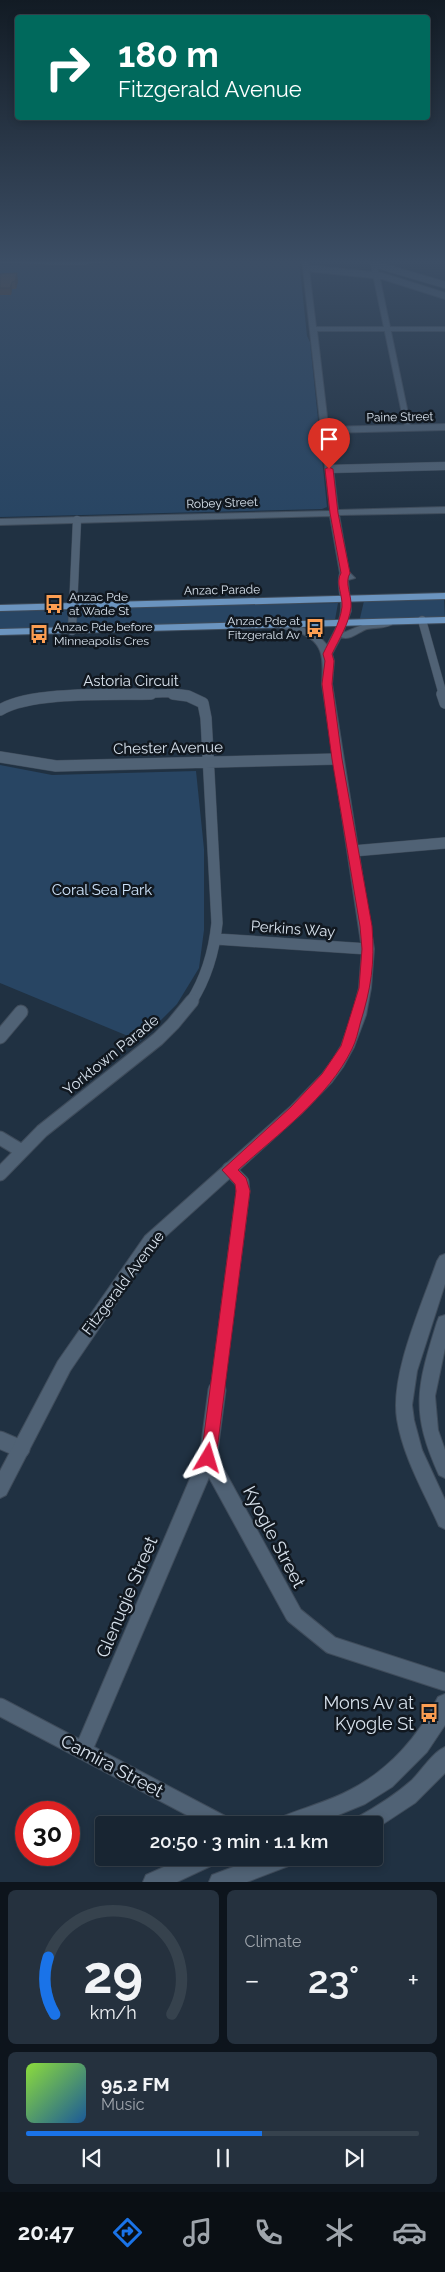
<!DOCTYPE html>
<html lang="en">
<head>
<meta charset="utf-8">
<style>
	body { margin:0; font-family:Raleway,sans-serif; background:#25313e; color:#f1f3f6; height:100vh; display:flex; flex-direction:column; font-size:19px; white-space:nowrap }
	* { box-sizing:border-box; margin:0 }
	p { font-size:16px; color:#9fa5ac }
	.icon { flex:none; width:28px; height:28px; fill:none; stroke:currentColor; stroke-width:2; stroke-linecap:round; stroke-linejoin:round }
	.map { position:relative; height:1882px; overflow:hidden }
	.drawer { display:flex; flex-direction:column; gap:8px; padding:8px; background:#0d141c; flex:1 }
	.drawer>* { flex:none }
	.banner { position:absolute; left:15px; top:15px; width:415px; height:105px; border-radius:5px; box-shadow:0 2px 8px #0003,0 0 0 1px #36424d; background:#00695c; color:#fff; overflow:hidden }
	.speed { position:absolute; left:15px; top:1801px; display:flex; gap:10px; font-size:25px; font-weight:700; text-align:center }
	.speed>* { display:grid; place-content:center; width:65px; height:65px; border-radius:50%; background:#182532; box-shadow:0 2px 8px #0003,0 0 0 1px #36424d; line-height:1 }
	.speed .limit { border:8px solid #d22; background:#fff; color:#111 }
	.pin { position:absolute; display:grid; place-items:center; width:42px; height:42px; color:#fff; margin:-51px -21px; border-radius:50% 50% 50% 0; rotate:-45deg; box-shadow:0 0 5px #0007 }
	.pin .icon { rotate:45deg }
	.me { position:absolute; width:55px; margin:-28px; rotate:7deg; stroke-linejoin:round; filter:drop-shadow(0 0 4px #0008) }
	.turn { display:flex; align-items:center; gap:18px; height:105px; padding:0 20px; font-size:22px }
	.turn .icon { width:65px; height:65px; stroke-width:2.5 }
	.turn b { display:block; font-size:35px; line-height:42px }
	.big { font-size:38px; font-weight:600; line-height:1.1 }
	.drawer .widget { flex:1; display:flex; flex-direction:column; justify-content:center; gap:8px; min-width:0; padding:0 18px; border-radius:8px; background:#25313e }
	.drawer .dial { align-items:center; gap:0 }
	.dial svg { height:130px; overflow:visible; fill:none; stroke:#36424d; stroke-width:7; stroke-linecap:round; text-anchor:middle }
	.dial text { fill:#f1f3f6; stroke:none }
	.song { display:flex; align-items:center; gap:15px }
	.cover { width:60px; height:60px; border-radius:8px; background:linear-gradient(135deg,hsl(90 70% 55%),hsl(210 70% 35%)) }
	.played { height:5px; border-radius:2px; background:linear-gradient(90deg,#1a73e8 60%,#36424d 60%) }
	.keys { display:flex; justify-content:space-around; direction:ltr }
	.heat { display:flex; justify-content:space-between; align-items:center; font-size:28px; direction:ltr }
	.drawer .tiles { flex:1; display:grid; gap:8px; grid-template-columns:1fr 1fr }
	.widget:last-child { grid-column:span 2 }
	.trip { position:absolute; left:95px; top:1816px; width:288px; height:50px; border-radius:5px; background:#182532; box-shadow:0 2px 8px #0003,0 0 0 1px #36424d; font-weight:600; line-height:50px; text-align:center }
	.tabs { display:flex; height:80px; justify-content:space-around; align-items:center; background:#0a0f14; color:#9fa5ac }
	.tabs .icon { width:35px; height:35px }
	.tabs .current { color:#1a73e8 }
	.tabs b { font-size:22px; color:#f1f3f6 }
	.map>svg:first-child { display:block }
</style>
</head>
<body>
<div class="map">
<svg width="445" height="1882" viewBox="0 0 445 1882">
	<rect width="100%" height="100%" fill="#203142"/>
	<!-- green -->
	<path fill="#284563" d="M141,260H299L307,336L310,342L327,507L322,509L0,517V263L79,265Z
		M444,599L445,618L361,620L360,618L364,601Z
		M338,603L335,620L330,621L82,628L77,626V610L82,608Z
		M61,609L68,611V627L0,630V611Z
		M0,765L52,775L196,771L204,849V930L199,968L177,1004L140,1041L0,983Z"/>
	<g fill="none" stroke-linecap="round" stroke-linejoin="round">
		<!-- minor-far4 casing -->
		<g stroke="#3f4c5b" stroke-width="8">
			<path id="minor-far4" d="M373,260L408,428
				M374,264L445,285
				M306,268L382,276L445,296
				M325,430L445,427"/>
		</g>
		<!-- minor-far3 casing -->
		<g stroke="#3f4c5b" stroke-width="9">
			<path id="minor-far3" d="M329,469L445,466
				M422,620L443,695
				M72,631L77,520
				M118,695L169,693L181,695"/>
		</g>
		<!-- minor-far2 casing -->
		<g stroke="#3f4c5b" stroke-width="12">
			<path id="minor-far2" d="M173,694L188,696L203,703L206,718L217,923C214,952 207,977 191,1002
				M442,694L445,703
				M0,710C32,691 112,695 151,694
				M0,757L56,766L337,759
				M353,851L445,843
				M216,939L368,949"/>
		</g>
		<!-- minor-far1 casing -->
		<g stroke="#3f4c5b" stroke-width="15">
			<path id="minor-far1" d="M0,1037L21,1012
				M0,1138L20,1150
				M0,1174L42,1131L158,1039L173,1024L192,1001
				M217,1391L243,1191L242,1182L229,1169"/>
		</g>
		<!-- minor casing -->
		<g stroke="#3f4c5b" stroke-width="19">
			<path id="minor" d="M217,1390L208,1458L294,1615L331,1645L445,1682
				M0,1440L21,1449
				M0,1707L224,1825
				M83,1751L208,1458"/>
		</g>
		<!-- tertiary casing -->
		<g stroke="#3f4c5b" stroke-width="2">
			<path id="tertiary" d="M302,260H308L316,327H445V331H317L338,510L445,507V513L339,515L349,572L355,578L348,580L351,611L343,633C354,628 384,615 394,623C387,629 375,627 367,629C358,632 350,641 341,637L332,654L334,661L332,684L374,949L371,988L366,1015L354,1047L343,1067L332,1082L301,1114L155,1246L70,1371L6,1495L0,1498V1471L58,1361L145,1236L291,1106L322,1074L333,1059L341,1046L352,1015L359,988L362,949L322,684C324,658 324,639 294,631C287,629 278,629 272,624L277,621C297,625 314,628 327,645C333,634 341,621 341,608C342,596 336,585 340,573L330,516L0,525V519L330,511Z
				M445,1254V1284L417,1371L412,1405L414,1420L422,1450L445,1500V1529L439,1526C424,1492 403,1457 397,1419C390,1374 422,1305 437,1261L440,1256Z
				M445,1315V1348L435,1396L438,1430L445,1450V1478L439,1475C410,1411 417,1387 437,1322L439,1317Z
				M445,1694V1725L427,1752L392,1787L365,1804L314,1825H276L279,1818C302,1808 328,1802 350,1790C389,1770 419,1736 438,1697Z
				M445,1747V1773L415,1803L374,1830V1825H353L356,1818C376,1807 395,1795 412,1780C422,1770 432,1753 445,1747Z
				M184,1858H216L213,1865L177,1882H143L146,1875Z
				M257,1858H294L291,1865L247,1882H209L212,1875Z"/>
		</g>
		<!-- primary casing -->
		<g stroke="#3f4c5b" stroke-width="2">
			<path id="primary" d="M0,260H121L79,265L0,263Z
				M445,593V599L0,611V605Z
				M445,617V623L0,635V629Z"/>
		</g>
		<!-- minor-far4 -->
		<use href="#minor-far4" stroke="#506275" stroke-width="6"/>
		<!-- minor-far3 -->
		<use href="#minor-far3" stroke="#506275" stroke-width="8"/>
		<!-- minor-far2 -->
		<use href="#minor-far2" stroke="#506275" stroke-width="11"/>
		<!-- minor-far1 -->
		<use href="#minor-far1" stroke="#506275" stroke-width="13"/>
		<!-- minor -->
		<use href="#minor" stroke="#506275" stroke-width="17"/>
		<!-- tertiary -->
		<use href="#tertiary" fill="#506275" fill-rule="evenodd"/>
		<!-- primary -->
		<use href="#primary" fill="#6b94bf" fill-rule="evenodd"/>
	</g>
	<!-- wall -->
	<path fill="#5e3d25" d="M0,274L18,281L16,289H12L11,295H0Z"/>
	<!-- shaded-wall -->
	<path fill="#4c321e" d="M17,273L18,281L16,289L15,281Z
		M12,282V289L11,295L10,288Z"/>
	<!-- building -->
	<path fill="#6d472b" stroke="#4c321e" d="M17,273L15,281L12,282L10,288H0V274Z"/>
	<!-- sky -->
	<linearGradient id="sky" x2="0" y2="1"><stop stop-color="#121b24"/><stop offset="0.5" stop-color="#3c4e65"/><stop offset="1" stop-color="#3c4e65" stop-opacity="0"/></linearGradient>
	<rect width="445" height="523" fill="url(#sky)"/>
	<!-- route -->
	<path fill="#e11d48" stroke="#92132f" d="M329,467L333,469L338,513L350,573C344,583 352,595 351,607C349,624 339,639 332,654L334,661L332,684L342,759L372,926C375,964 371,988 360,1024C358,1032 356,1041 352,1049C328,1098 278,1134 238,1170L246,1178L250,1191L216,1458L214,1464L208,1466L203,1464L201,1458L236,1191L235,1184L222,1170L291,1107L322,1074L341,1046L359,988L362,949L360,926L332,759L322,684L325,661L323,654C330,639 340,624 342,607C343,595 335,583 341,573L330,513L325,469Z"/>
	<!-- icons -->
	<defs>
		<g id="bus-bare" transform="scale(1.5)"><path d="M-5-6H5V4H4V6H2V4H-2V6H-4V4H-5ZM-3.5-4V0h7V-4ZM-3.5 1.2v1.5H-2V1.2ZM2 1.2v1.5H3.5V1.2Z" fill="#fc9e52" stroke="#111820" stroke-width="2.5" paint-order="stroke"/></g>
	</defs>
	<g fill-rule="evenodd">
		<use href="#bus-bare" x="54" y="604"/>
		<use href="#bus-bare" x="315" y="628"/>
		<use href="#bus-bare" x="39" y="634"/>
		<use href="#bus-bare" x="429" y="1713"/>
	</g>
	<g text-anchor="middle" stroke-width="5" stroke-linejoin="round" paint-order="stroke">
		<!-- far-street labels -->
		<g font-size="12" fill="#d7e1ec" stroke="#111820">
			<text transform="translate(400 417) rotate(-1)" y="4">Paine Street</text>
			<text transform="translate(222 503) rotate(-2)" y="4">Robey Street</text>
			<text transform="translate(222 590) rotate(-1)" y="4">Anzac Parade</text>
		</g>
		<!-- far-poi labels -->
		<g font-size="12" fill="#d7e1ec" stroke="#111820" text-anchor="start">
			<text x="69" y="601">Anzac Pde<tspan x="69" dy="14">at Wade St</tspan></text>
			<text x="300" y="625" text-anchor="end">Anzac Pde at<tspan x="300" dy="14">Fitzgerald Av</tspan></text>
			<text x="54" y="631">Anzac Pde before<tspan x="54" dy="14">Minneapolis Cres</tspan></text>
		</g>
		<!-- street labels -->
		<g font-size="15" fill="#d7e1ec" stroke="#111820">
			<text x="131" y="686">Astoria Circuit</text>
			<text transform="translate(168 748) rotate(-1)" y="5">Chester Avenue</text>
			<text transform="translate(293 929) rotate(4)" y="5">Perkins Way</text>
			<text transform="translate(111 1055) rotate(-39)" y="5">Yorktown Parade</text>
			<text transform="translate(123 1283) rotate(-53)" y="5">Fitzgerald Avenue</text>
		</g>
		<!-- park labels -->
		<g font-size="15" fill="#cee3fa" stroke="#111820">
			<text x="102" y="895">Coral Sea Park</text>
		</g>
		<!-- near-street labels -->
		<g font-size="18" fill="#d7e1ec" stroke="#111820">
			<text transform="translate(274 1537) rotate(62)" y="6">Kyogle Street</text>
			<text transform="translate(127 1597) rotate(-67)" y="6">Glenugie Street</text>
			<text transform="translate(112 1766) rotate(28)" y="6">Camira Street</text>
		</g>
		<!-- near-poi labels -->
		<g font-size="18" fill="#d7e1ec" stroke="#111820" text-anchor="end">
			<text x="414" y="1709">Mons Av at<tspan x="414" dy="21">Kyogle St</tspan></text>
		</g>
	</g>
</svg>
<div class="speed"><div class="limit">30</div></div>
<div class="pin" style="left:329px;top:469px;background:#d93025"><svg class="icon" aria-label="arrive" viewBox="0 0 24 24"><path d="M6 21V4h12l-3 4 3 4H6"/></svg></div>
<svg class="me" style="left:208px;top:1458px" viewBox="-20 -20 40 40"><path d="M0-17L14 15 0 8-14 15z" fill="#e11d48" stroke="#fff" stroke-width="4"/></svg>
<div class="trip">20:50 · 3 min · 1.1 km</div>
<div class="banner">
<div class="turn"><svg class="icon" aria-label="right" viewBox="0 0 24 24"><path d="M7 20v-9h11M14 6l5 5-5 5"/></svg><div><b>180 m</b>Fitzgerald Avenue</div></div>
</div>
</div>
<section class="drawer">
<div class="tiles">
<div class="widget dial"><svg viewBox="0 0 100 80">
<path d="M14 69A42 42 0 1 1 86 69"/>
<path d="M14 69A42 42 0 0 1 10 34" stroke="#1a73e8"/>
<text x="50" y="56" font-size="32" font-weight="700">29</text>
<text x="50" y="72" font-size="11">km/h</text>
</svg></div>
<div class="widget"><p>Climate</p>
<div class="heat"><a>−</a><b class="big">23°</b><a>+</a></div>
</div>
<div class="widget">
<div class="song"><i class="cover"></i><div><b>95.2 FM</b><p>Music</p></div></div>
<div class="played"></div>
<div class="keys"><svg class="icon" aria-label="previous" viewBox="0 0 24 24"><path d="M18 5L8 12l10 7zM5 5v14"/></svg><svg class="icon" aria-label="pause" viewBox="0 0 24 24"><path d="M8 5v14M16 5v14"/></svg><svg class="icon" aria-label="next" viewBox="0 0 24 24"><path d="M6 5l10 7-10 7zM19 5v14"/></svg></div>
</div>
</div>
</section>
<nav class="tabs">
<b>20:47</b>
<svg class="icon current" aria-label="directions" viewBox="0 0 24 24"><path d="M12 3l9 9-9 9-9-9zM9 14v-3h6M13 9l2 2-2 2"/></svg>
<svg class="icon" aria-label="music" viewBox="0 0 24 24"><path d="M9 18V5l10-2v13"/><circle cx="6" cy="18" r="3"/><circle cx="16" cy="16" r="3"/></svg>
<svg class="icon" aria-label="phone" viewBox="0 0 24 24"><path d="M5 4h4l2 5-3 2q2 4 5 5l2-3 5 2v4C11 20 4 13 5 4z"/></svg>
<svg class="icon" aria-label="climate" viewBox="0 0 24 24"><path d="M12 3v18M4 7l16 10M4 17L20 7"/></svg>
<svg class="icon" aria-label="car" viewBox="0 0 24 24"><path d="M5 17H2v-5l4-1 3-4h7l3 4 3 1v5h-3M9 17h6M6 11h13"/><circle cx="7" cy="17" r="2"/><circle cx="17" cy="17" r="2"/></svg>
</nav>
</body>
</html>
